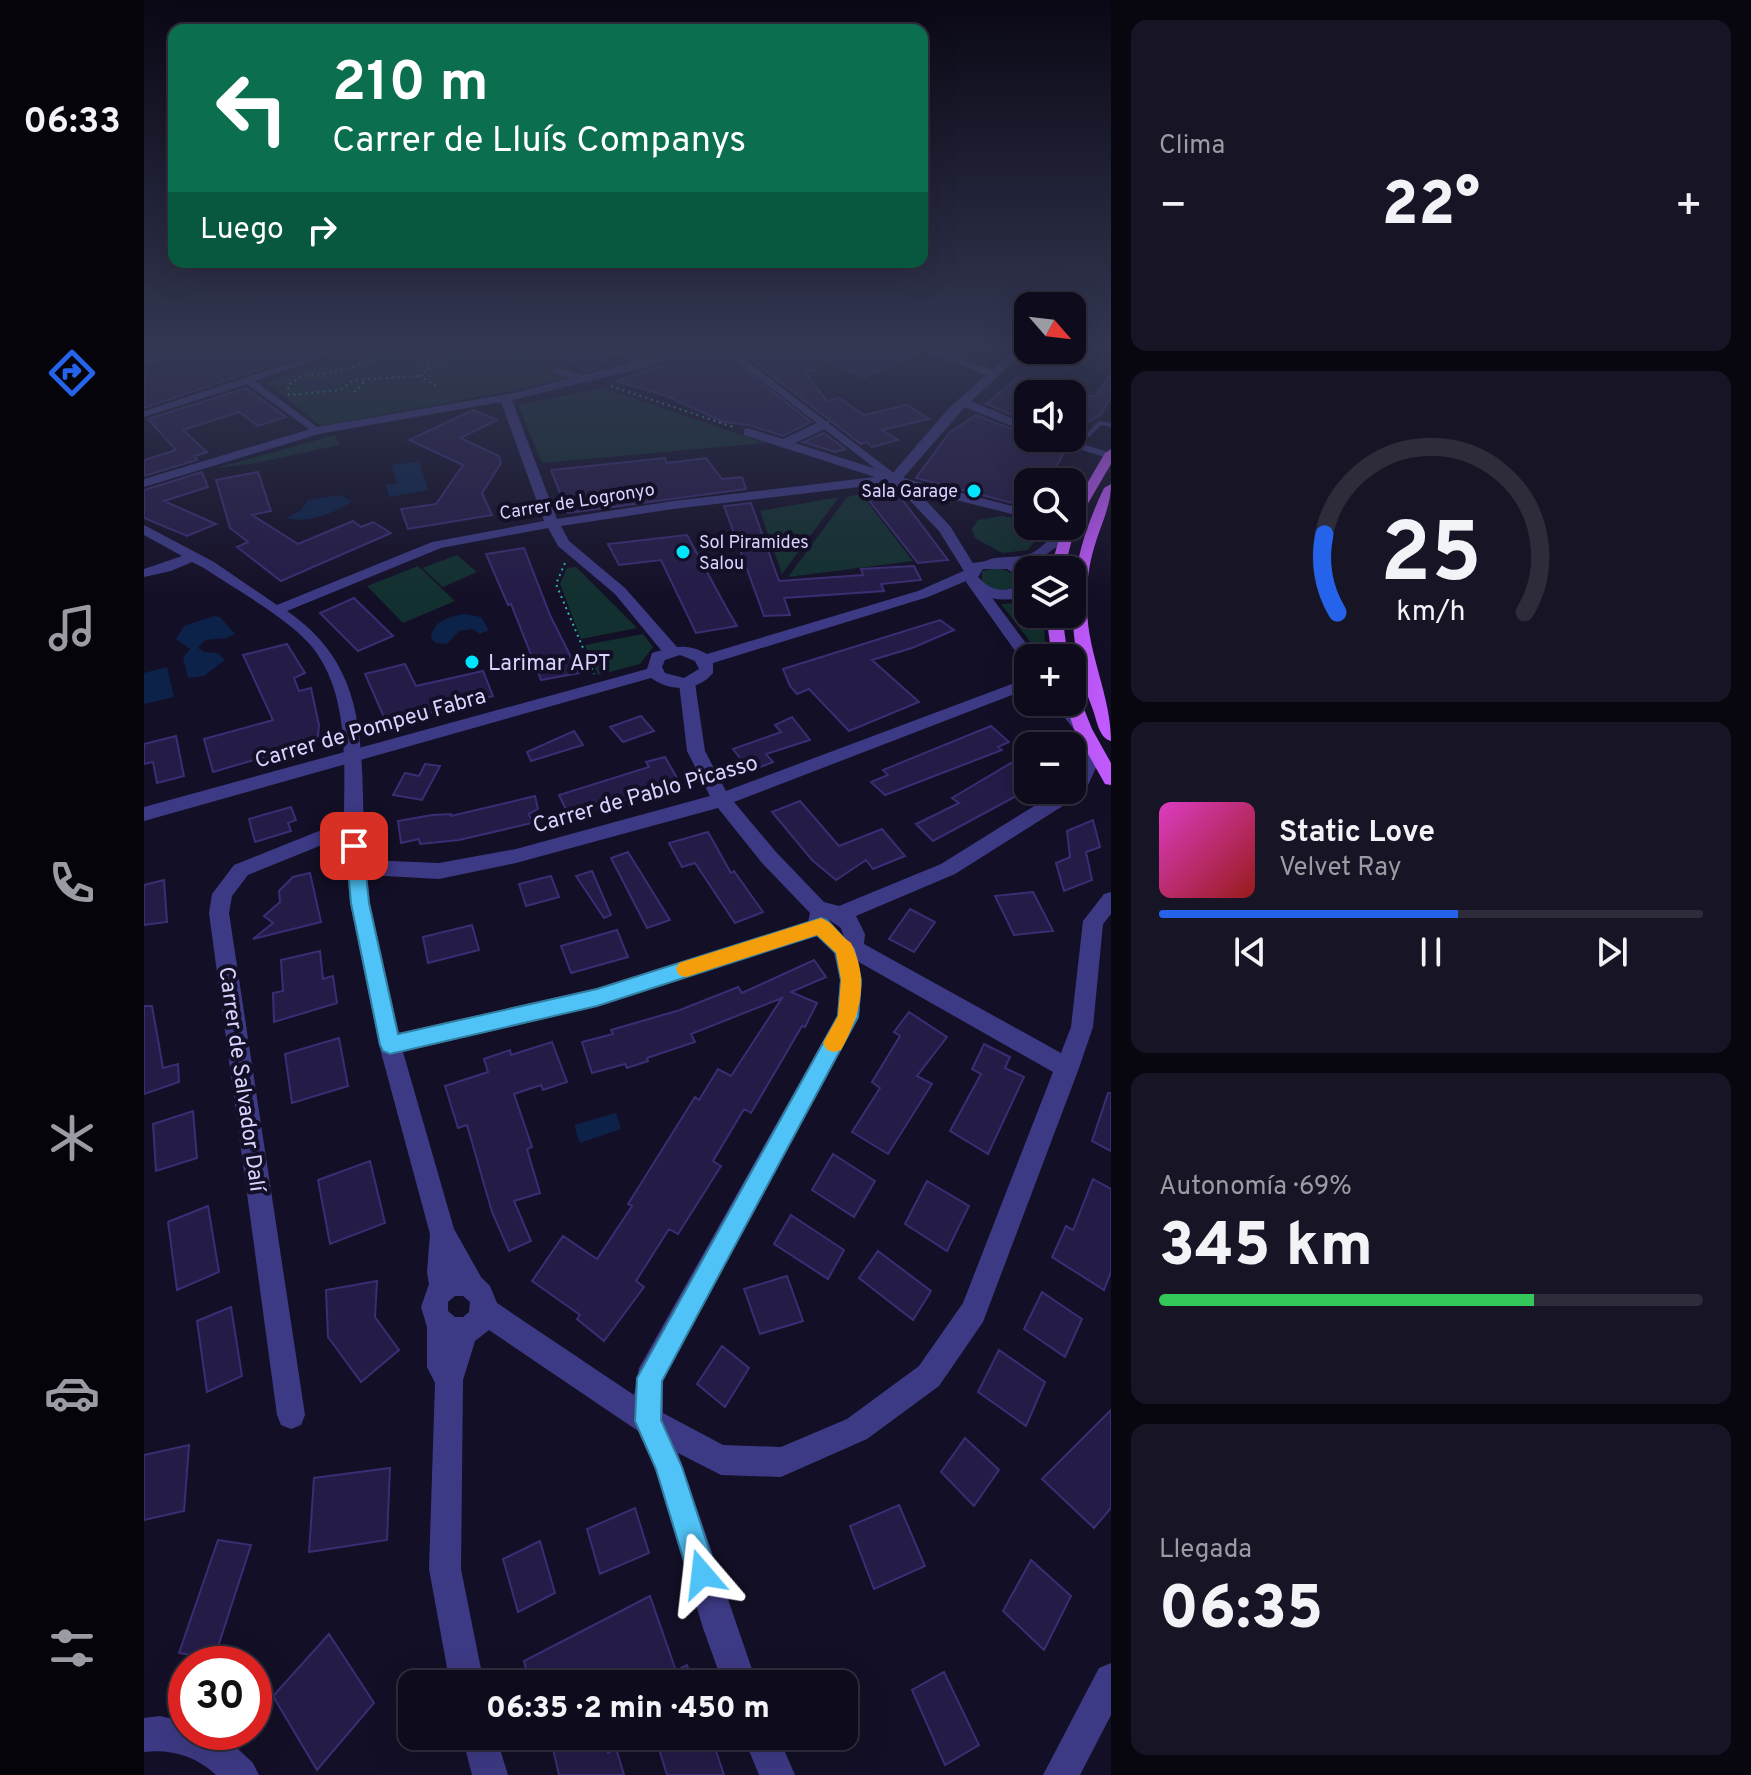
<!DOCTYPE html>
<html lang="es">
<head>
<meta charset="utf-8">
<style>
	body { margin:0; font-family:Overpass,sans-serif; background:#171425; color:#f1f3f6; height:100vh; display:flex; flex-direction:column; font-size:30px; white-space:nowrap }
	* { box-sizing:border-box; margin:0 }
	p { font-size:26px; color:#9b9ba3 }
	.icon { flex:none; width:44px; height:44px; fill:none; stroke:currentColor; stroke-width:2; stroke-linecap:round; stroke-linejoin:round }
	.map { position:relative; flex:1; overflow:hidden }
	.sheet { display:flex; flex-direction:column; gap:20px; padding:20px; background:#08060f; width:640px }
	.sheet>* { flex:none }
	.hud { position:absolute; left:24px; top:24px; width:760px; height:244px; border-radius:16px; box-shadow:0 8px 32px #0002,0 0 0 2px #2e2b3b; background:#0b6e4f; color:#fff; overflow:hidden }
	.needle { width:52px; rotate:118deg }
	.tools { position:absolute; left:870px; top:292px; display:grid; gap:16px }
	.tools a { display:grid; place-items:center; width:72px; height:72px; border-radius:16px; background:#0e0b1c; box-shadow:0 8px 32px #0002,0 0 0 2px #2e2b3b; font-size:40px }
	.speed { position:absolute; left:24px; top:1646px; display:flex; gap:16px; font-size:40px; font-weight:700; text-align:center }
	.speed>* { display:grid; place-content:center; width:104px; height:104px; border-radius:50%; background:#0e0b1c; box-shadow:0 8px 32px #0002,0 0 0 2px #2e2b3b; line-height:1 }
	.speed .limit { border:12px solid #d22; background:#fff; color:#111 }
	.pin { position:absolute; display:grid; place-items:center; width:68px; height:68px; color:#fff; margin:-34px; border-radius:16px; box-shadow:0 4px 12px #0006 }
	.me { position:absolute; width:88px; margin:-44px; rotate:343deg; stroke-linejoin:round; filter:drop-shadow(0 0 6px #0008) }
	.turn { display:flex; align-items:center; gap:28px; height:168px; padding:0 32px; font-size:36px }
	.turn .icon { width:104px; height:104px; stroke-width:2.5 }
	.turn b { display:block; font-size:56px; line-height:68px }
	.then { display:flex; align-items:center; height:76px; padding:0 32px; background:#0003; gap:16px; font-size:30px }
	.big { font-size:60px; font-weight:800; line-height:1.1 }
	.sheet .card { flex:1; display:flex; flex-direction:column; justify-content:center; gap:12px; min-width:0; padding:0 28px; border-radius:16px; background:#171425 }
	.sheet .dial { align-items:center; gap:0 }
	.dial svg { height:208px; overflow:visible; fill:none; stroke:#2e2b3b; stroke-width:7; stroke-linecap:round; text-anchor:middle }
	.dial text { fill:#f1f3f6; stroke:none }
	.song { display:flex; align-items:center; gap:24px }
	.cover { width:96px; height:96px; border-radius:12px; background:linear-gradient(135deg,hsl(310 70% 55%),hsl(0 70% 35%)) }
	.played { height:8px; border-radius:4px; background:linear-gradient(90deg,#2563eb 55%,#2e2b3b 55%) }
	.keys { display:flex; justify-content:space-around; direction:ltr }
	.heat { display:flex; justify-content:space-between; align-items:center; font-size:44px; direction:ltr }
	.charge { height:12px; border-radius:6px; background:linear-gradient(90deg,#34c759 69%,#2e2b3b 0) }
	.trip { position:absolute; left:254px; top:1670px; width:460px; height:80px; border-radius:16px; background:#0e0b1c; box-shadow:0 8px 32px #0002,0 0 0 2px #2e2b3b; font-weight:800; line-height:80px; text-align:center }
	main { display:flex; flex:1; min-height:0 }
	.tab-bar { display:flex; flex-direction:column; width:144px; justify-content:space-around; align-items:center; background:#06040b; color:#9b9ba3 }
	.tab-bar .icon { width:56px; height:56px }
	.tab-bar .current { color:#2563eb }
	.tab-bar b { font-size:36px; color:#f1f3f6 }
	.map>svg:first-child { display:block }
</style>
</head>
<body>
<main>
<nav class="tab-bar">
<b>06:33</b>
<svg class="icon current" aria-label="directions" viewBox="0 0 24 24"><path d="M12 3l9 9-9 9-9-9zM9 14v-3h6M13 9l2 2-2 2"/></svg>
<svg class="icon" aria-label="music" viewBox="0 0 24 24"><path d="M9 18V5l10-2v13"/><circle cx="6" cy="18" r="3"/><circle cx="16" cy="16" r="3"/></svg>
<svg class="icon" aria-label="phone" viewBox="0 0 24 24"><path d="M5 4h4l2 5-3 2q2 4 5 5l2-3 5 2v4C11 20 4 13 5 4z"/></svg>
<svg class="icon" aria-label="climate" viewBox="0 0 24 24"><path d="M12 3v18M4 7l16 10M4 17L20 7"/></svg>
<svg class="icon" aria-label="car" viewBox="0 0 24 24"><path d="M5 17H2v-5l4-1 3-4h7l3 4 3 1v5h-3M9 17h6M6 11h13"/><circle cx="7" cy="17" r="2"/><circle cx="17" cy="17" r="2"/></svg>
<svg class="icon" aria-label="filters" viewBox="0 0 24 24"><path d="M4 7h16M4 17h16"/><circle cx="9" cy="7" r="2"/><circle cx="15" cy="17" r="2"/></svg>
</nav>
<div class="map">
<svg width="967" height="1775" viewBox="0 0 967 1775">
	<rect width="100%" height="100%" fill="#130f26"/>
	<!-- green -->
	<path fill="#12302f" d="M207,351H384L438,375L368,391L177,426L123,382Z
		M459,388L621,443L398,463L374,405Z
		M191,435L195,445L112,463L72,468Z
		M717,494L769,561L644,577L703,497Z
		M695,497L638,574L616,511Z
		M857,516L884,520V526H902L884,550L858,553L831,538L828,529L834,520Z
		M313,555L333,572L299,587L278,568Z
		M274,566L311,601L259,623L223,586Z
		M432,567L493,628L437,639L416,584L423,568Z
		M855,568L873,575L876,586C860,591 852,592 838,582V571Z
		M884,602V614H899L902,658H899L857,604Z
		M499,634L509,647L496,664L454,675L441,645Z"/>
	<!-- water -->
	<path fill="#0c2248" d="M275,461L284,490L245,497L242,485L253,483L248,465Z
		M196,495L208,501C192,513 162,524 143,518L157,510L164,500Z
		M320,614L337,617L345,630L336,634L329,629L315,631L303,644L292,643L287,638C289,621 304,617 320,614Z
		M70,616L76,617L91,634L82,638L61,640L54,648L60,652L74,653L81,660L60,676L44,678L39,658L46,649L32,639L40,626Z
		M23,667L30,697L0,704V673Z
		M472,1113L477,1129L436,1143L430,1125Z"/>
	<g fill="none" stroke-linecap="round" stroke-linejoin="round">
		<!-- stream -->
		<path stroke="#0c2248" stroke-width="4" d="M162,383L184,384"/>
	</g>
	<!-- building -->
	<path fill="#241b47" stroke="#3b2d73" stroke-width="2" d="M34,351H159L160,354L0,408V369Z
		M400,351H464L467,354L452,368L444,371Z
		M550,351H577L667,422L639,436L605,425L580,422L520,395L472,381L519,366Z
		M596,351H659L672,371L661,372L683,401L695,398L720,415L763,405L785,419L738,430L754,440L728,447L722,442L717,444Z
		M696,351L709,357L722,351H776L721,377L660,352Z
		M919,351H942L905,386L918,389L917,394H884V422L845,405L848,403L842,404L874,377L889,381Z
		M967,374V398L956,415L928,431V392L951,397Z
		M102,388L142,417L114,426L95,412L39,430L63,452L51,456L53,460L0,476V460L32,450L4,419Z
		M329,410L353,420L316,438L355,456L357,463L338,493L348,515L264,529L257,509L292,504L319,465L265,440Z
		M832,415L921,450L912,467L893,482H884V507L772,478L806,432Z
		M680,433L701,449L691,452L659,442Z
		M521,458L523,463L562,458L578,479L598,477L602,489L424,513L407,470Z
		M58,472L64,487L20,501L72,524L43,536L0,518V490Z
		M114,472L127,511L108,515L154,544L209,521L217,527L229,522L247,533L137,581L93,547L104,542L86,528L72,480Z
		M751,490L804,560L774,563L719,493Z
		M607,503L635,581L719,575L717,569L770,566L777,580L737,584L740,591L640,598L646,615L620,616L580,506Z
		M543,535L582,607L593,626L552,633L517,560L475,565L464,544Z
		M380,548L406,615L435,673L397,680L367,604L364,605L342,554Z
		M210,598L249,636L214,651L176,613Z
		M796,620L810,630L768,648L728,660L775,702L705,731L665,689L653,694L646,686L639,669Z
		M143,644L161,673L150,678L155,691L167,688L175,725L174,736L168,743L69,772L60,739L129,720L99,655Z
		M261,664L272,686L339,671L349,696L243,724L221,674Z
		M497,716L510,731L479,742L466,727Z
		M648,717L666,740L622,754L629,762L606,771L589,749L637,732L631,725Z
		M847,726L865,742L854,747L858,750L741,795L727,782L744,775L739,770Z
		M430,731L439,745L387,761L383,752Z
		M32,736L40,776L13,783L9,762L0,764V744Z
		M521,757L537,785L425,816L415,795L505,767L502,762Z
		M872,760L884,769V792L876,797L874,795L789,841L772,824L815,803L808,798Z
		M281,764L296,766L278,800L249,795L261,773L275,776Z
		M391,796L394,809L385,814L388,823L315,840L276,844L275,839L257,843L254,821L288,815L307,814V816Z
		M656,801L695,846L738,829L761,856L729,869L722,860L692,880L668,860L628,812Z
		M147,807L152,820L144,823L147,831L111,842L105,819Z
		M949,820L956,847L942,852L948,880L920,891L912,863L926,857L923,831Z
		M564,832L587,873L590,871L619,912L591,923L551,863L538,867L525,843Z
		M484,852L526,920L503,928L467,858Z
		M448,871L467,915L460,918L432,876Z
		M166,873L177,922L109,939L129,923L120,916L136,902L135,891L149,877Z
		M407,876L415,897L382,906L375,884Z
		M20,880L23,922L0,925V885Z
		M889,892L909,931L870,935L851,896Z
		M766,909L791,922L770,952L745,939Z
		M328,925L335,950L284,963L279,937Z
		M473,930L484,957L427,973L417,946Z
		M176,951L179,979L189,976L193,1003L130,1022L129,993L139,991L137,960Z
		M670,960L682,977L647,992L673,1003L661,1027L658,1026L607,1113L600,1109L569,1161L577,1166L534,1234L525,1229L492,1281L500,1287L460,1341L433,1319L436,1315L388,1281L419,1236L453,1259L488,1206L484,1204L551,1097L555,1100L574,1069L587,1076L638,998L547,1034L551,1042L503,1058L504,1061L483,1068L481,1064L448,1073L438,1042L469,1034L467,1030L536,1010L594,987L598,993Z
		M0,1006H8L19,1068L34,1064L35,1082L0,1094Z
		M765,1012L803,1037L773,1076L788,1084L744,1154L708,1132L736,1088L728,1082L756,1036L750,1032Z
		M195,1038L204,1086L148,1103L141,1054Z
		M408,1042L423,1082L399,1090L397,1085L370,1094L388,1147L383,1149L396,1193L370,1201L387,1241L365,1251L348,1212L323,1125L314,1128L301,1086L344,1072L340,1059L366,1050L367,1055Z
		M840,1044L866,1057L861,1068L880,1077L844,1154L806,1131L837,1074L828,1069Z
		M964,1093H967V1151L948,1141Z
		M49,1111L53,1158L12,1171L9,1124Z
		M689,1154L731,1181L710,1217L668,1190Z
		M226,1161L241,1223L186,1244L174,1180Z
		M949,1179L967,1189V1272L960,1290L908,1257L922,1226L929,1230Z
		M783,1181L825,1206L803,1251L761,1224Z
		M64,1206L75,1272L33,1290L24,1222Z
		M647,1215L700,1250L684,1279L630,1244Z
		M734,1251L787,1291L769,1320L715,1278Z
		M643,1276L659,1321L616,1334L600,1289Z
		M233,1281L231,1317L255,1350L217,1382L184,1337L182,1290Z
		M898,1292L938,1319L921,1357L880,1329Z
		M87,1307L98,1376L63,1392L53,1321Z
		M578,1346L605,1368L581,1407L553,1384Z
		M855,1350L901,1382L882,1426L834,1392Z
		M967,1410V1508L950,1528L898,1479Z
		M821,1438L855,1470L830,1506L797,1472Z
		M45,1445L40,1511L0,1520V1455Z
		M246,1468L243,1540L165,1552L170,1478Z
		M755,1505L781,1566L730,1589L706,1526Z
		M491,1508L505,1553L456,1574L443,1529Z
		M74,1540L107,1545L70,1659L35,1653Z
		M396,1541L411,1593L374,1612L359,1559Z
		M887,1560L927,1596L900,1650L859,1611Z
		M506,1596L532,1671L543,1665L549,1684H386L380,1661Z
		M185,1634L230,1703L173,1770L129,1696Z
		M800,1672L835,1745L801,1765L768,1690Z
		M406,1736H460L464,1753L472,1748L480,1775H415Z
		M511,1736H567L580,1775H523Z"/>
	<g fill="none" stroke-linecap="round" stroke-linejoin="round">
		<!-- path -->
		<path stroke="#2fb8b0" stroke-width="2" stroke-dasharray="2 4" stroke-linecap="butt" d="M244,351L246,355L191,372L157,377L144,385L145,395L196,390L210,380L276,376
			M391,351L410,360
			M271,361L287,367
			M292,386L276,376L287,367L327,353
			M467,386L592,428
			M210,392L219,384V379
			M421,563L412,584L450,674"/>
		<!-- service -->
		<path fill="#3d3a85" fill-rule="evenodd" d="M955,421L967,423V427L957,425L945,437H941V435Z"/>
		<!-- pedestrian -->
		<path fill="#3d3a85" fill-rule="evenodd" d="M183,351H197L111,381L176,429V433H170L103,384L0,417V411Z
			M580,351H590L755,477V481H747Z
			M413,368L447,377L449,379L444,382L410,373V369Z"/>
		<!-- minor -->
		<path fill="#3d3a85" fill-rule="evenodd" d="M16,351H31L0,366V359Z
			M467,351H482L499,359L528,351H547L506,366L368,400L413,519L529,501L731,477L600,435V429L604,428L639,439L677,421H685V427L651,443L748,474L805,408L842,375L779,351H796L848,370L869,351H881L827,401L884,425V433L821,407L759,478L884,510V518L772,490L806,526L835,573L828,577L823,576L795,531L749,483L529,509L417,526L425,541L481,588L533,647L535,651L527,656L521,655L471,594L414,546L404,528L297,548L143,611C235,674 213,764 222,860L295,863L372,849L566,796L543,751L535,683L537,679H549L551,683L561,751L582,791L884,678V689L590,802L632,852L680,902L695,906L797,864L916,790H928L936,763V741L945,735L951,737L954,763L941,792L811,874L712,916L721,934L720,944L917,1053L927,1027L939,921L960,894L967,892V914L959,924L949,1027L935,1068L839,1322L795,1386L723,1439L637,1477L577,1475L534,1453L613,1684H579L559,1628L511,1469L494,1431L345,1330L331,1341L319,1380L317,1569L340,1684H306L285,1569L291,1383L283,1367V1327L277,1307L285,1284L283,1272L286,1234L235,1045L206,903L200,836L104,875L88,896L85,913L161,1415L157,1425L147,1429L137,1425L133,1415L65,913L68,894L90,865L200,821C200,765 206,696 169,648C147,620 91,589 60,568L48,562L27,571L0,577V569L38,556L0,535V525L70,562L133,605L288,542L400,521L357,402L175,434L0,487V479L173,427L374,392L488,362ZM574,808L618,863L666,913L664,922L453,988L255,1033L226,903L223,875L295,879L372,863ZM684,919L697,928L700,937ZM673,936L690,953L696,980L693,1016L495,1368L490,1395L353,1303L346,1286L337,1277L310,1229L259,1052L453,1006ZM713,961L909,1072L819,1303L775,1366L703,1419L637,1447L579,1445L519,1413V1380L715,1017L718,980ZM311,1296H319L326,1302L325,1312L319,1317H311L304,1311V1302Z
			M900,438H919L967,453V459Z
			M924,528L931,532L929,535L893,561L846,567L839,563C850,554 868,559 882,555C899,551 906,533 924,528Z
			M829,578L834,579L893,658L879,662L822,582Z
			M908,702H925L945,725L948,729L945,733H933Z
			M967,1663V1715L936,1775H899L955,1668Z
			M16,1716L42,1722V1732L77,1733L109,1763L115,1775H72C52,1756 27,1749 0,1752V1718Z
			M318,1736H352L364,1775H328Z
			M599,1736H634L651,1775H615Z"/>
		<!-- tertiary -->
		<path fill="#3d3a85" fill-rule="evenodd" d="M855,559L873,563L884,570V582L863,569H839L834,577C852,596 864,590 884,583V594C863,604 837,601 822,581L784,597L569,663V673C553,692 527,692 507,678L0,821V807L503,669L508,653C528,647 543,642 563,654L774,591L824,569L829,563ZM536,655L551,661L555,669L540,678L521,673L518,667L521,660Z"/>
		<!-- primary -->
		<path fill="#c25bff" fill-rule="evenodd" d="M967,449V464L932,524L920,570H906L919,526H928V509L961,453Z
			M967,484C967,507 956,526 950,548C944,568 942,589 943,609C944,655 967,696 967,741C955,738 953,721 949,710C918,630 923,565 960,488Z
			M902,614H918L924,658H908Z
			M928,694L936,699L948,729L967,763V785L961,784L930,729L921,702H928Z"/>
	</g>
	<!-- sky -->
	<linearGradient id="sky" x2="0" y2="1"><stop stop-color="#0a0815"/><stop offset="0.58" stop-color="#333752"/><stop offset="1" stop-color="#333752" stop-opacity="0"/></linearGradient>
	<rect width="967" height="600" fill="url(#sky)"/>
	<!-- route -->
	<path fill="#4fc3f7" stroke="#337fa1" stroke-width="2" d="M210,839L219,846L225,903L254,1034L453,989L677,918L683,920L710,949L717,980L714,1017L518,1381L517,1420L538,1467L573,1574L568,1585L558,1589L548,1585L544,1574L512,1469L491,1421L493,1378L694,1016L697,980L692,953L673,935L453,1006L246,1054L239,1051L236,1045L207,903L202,846Z"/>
	<!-- slow -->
	<path fill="#f59e0b" d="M677,918C689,922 696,936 707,943C726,981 716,1015 697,1050L690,1052L683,1050L679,1043L694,1016L697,980L692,953L673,935L542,977L535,975L532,969L535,963Z"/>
	<!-- markers -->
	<g fill="#00e5ff" stroke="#130f26" stroke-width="3">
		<circle cx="830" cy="491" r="8"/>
		<circle cx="539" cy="552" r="8"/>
		<circle cx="328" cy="662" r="8"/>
	</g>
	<g text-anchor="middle" stroke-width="8" stroke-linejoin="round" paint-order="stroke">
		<!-- far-poi labels -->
		<g font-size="18" fill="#d9d4ff" stroke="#130f26" text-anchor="end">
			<text x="814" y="497">Sala Garage</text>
			<text x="555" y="548" text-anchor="start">Sol Piramides<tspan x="555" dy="21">Salou</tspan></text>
		</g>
		<!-- far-street labels -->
		<g font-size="18" fill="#d9d4ff" stroke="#130f26">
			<text transform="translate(433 501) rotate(-9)" y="6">Carrer de Logronyo</text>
		</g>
		<!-- poi labels -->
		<g font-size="22" fill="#d9d4ff" stroke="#130f26" text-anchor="start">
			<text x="344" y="670">Larimar APT</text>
		</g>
		<!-- street labels -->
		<g font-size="22" fill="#d9d4ff" stroke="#130f26">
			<text transform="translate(226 727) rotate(-16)" y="8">Carrer de Pompeu Fabra</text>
			<text transform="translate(501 793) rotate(-16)" y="8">Carrer de Pablo Picasso</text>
			<text transform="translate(99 1079) rotate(82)" y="8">Carrer de Salvador Dalí</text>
		</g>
	</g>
</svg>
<div class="tools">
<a><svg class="needle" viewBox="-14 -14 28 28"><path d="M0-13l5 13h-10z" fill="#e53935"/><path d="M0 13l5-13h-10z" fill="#9b9ba3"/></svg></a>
<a><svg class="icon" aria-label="sound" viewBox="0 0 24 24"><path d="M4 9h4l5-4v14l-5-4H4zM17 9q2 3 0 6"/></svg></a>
<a><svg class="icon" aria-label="search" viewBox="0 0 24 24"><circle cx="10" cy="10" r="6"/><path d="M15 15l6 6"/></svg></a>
<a><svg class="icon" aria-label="layers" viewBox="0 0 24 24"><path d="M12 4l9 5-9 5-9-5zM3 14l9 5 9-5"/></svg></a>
<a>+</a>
<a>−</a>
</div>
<div class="speed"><div class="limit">30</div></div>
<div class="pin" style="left:210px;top:846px;background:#d93025"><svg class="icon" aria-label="arrive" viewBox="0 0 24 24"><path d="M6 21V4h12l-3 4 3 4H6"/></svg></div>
<svg class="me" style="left:558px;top:1574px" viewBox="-20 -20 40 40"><path d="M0-17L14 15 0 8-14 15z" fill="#4fc3f7" stroke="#fff" stroke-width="4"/></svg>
<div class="trip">06:35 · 2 min · 450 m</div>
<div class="hud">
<div class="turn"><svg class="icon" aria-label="left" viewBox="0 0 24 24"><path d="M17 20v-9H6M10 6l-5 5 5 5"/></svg><div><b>210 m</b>Carrer de Lluís Companys</div></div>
<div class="then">Luego<svg class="icon" aria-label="right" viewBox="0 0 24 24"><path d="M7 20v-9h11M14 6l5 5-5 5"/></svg></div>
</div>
</div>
<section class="sheet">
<div class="card"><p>Clima</p>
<div class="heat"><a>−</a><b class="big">22°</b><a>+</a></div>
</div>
<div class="card dial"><svg viewBox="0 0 100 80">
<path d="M14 69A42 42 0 1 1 86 69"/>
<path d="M14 69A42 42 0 0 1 9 39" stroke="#2563eb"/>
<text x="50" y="56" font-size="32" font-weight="700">25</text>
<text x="50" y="72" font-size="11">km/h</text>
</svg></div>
<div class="card">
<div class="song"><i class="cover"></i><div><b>Static Love</b><p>Velvet Ray</p></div></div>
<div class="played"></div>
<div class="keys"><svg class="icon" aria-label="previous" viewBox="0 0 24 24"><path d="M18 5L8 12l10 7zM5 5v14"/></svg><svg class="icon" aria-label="pause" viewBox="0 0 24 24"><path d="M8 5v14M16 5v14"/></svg><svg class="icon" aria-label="next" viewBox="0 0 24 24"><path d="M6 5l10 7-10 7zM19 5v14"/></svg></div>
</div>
<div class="card"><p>Autonomía · 69%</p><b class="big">345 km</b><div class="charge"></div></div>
<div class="card"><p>Llegada</p><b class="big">06:35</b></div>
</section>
</main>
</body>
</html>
